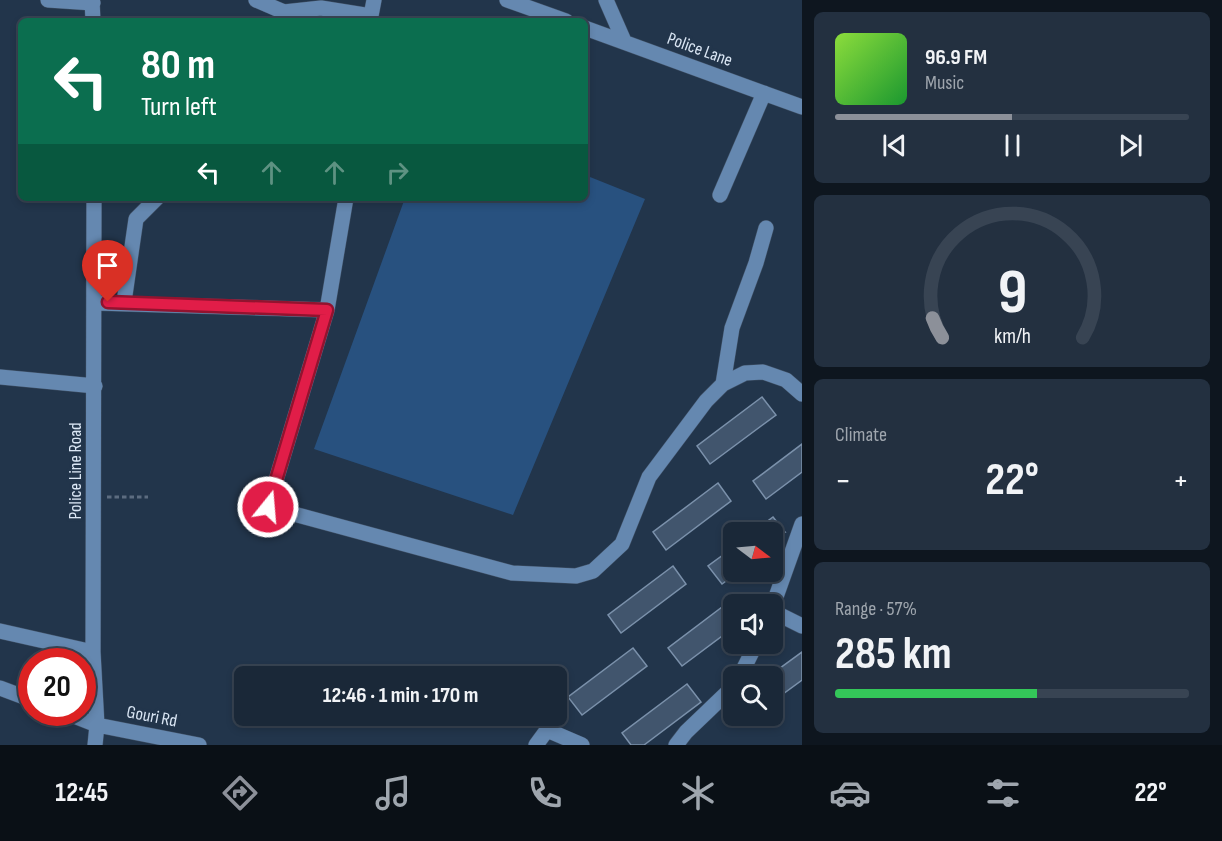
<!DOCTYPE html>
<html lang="en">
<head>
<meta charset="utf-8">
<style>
	body { margin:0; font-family:"Sofia Sans Condensed",sans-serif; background:#233040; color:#f1f3f6; height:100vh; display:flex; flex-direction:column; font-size:22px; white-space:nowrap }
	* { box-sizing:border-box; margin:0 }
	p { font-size:20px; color:#9fa6ae }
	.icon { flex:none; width:33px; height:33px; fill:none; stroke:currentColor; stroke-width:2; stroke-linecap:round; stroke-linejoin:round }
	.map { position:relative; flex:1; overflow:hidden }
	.drawer { display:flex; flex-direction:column; gap:12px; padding:12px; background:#0e161f; width:420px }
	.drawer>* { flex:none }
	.hud { position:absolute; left:18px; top:18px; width:570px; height:183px; border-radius:9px; box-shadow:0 3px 9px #0003,0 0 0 2px #384453; background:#0b6e4f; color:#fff; overflow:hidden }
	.needle { width:39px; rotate:106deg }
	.tools { position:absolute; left:723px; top:522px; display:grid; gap:12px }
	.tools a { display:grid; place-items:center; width:60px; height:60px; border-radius:9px; background:#1a2838; box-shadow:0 3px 9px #0003,0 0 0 2px #384453; font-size:30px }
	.speed { position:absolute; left:18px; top:648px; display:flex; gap:12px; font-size:30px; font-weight:700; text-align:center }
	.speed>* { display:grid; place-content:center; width:78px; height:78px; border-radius:50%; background:#1a2838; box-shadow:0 3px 9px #0003,0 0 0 2px #384453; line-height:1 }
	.speed .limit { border:9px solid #d22; background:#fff; color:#111 }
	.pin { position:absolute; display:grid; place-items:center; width:51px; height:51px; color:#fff; margin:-62px -26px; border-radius:50% 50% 50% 0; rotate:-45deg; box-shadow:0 0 6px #0007 }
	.pin .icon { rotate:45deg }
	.me { position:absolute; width:66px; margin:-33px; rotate:17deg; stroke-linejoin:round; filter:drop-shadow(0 0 4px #0008) }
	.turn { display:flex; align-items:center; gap:21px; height:126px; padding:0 24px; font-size:27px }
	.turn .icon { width:78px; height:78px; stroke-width:2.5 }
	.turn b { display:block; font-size:42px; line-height:51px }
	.lanes { display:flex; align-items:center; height:57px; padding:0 24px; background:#0003; justify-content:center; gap:30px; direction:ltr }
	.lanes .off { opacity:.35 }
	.big { font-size:45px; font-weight:700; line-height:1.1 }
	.drawer .widget { flex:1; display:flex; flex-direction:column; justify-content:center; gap:9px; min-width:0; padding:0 21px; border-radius:9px; background:#233040 }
	.drawer .dial { align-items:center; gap:0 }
	.dial svg { height:156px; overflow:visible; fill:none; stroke:#384453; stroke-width:7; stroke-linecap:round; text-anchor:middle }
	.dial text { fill:#f1f3f6; stroke:none }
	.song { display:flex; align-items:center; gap:18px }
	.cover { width:72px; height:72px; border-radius:9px; background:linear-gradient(135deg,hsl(90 70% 55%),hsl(130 70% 35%)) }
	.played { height:6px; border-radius:3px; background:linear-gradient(90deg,#8c9099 50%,#384453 50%) }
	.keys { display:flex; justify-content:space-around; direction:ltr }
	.heat { display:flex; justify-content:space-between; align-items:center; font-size:33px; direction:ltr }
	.charge { height:9px; border-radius:4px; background:linear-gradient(90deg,#34c759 57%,#384453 0) }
	.trip { position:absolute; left:234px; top:666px; width:333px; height:60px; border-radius:9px; background:#1a2838; box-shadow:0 3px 9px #0003,0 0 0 2px #384453; font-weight:700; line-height:60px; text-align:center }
	.menu { display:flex; height:96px; justify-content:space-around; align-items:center; background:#0a1016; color:#9fa6ae }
	.menu .icon { width:42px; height:42px }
	.menu .active { color:#8c9099 }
	.menu b { font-size:27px; color:#f1f3f6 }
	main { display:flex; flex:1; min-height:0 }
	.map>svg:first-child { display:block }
</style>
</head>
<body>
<main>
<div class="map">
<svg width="802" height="745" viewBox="0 0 802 745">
	<rect width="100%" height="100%" fill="#22354b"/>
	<!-- green -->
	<path fill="#28517f" d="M585,175L645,199L513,515L314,449L405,198H585Z"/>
	<!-- building -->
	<path fill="#41556d" stroke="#7b91ab" stroke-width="1.5" d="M762,397L776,415L710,464L697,446Z
		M802,444V472L766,499L753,481Z
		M718,483L731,501L666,550L653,532Z
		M773,517L785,532H753Z
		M734,547V575L722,584L708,566Z
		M673,566L686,584L621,633L608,615Z
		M734,598V627L682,666L668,648Z
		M633,648L647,666L582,715L568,697Z
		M802,652V680L772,702V674Z
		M687,684L701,702L644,745H631L622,733Z"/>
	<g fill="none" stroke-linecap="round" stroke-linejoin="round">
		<!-- minor casing -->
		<g stroke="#405166" stroke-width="16">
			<path id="minor" d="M48,0L93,3
				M92,0L93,21
				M256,0L284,12L321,8L371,16
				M507,0L566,21
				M606,0L624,41
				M370,21L374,0
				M585,28L802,107
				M720,195L764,93
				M94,198L93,652L97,725L95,745
				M346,198L327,310L268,507L512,573L576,576L593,571L622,544L649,477L706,401L723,384L745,373L763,372L786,380L802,394
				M124,302L136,219L157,198
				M95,303L327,310
				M0,377L95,386
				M723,384L732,328L756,263L766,228
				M772,608L802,524
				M772,611L802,626
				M0,631L93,652
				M740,676L756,644
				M0,688L32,700
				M64,712L97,725L199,745
				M536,745L547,730L582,745
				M676,745L686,732L734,686"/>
		</g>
		<!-- path -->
		<path stroke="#5c6c80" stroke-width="3" stroke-dasharray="4.5 3" stroke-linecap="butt" d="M107,497H148"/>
		<!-- minor -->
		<use href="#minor" stroke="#6588b0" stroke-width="15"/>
	</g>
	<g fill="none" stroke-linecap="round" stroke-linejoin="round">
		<!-- route casing -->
		<g stroke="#92132f" stroke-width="15">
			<path id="route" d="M108,302L327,310L268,507"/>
		</g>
		<!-- route -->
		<use href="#route" stroke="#e11d48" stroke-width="10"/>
	</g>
	<g text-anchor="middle" stroke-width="6" stroke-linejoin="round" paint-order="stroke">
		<!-- street labels -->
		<g font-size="18" fill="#dbe7f5" stroke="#22354b">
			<text transform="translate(700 49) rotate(20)" y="6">Police Lane</text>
			<text transform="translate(75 471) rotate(-90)" y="6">Police Line Road</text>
			<text transform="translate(152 716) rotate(11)" y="6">Gouri Rd</text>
		</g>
	</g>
</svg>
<div class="tools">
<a><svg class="needle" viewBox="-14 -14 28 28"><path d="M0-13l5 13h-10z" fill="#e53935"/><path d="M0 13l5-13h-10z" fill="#9fa6ae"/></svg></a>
<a><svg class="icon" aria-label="sound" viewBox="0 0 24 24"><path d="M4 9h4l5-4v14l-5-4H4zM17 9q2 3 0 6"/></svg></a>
<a><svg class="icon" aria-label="search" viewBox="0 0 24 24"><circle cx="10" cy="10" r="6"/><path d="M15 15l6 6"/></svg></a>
</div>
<div class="speed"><div class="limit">20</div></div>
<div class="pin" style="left:108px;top:302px;background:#d93025"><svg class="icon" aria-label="arrive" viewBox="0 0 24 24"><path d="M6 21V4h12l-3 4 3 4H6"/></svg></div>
<svg class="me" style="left:268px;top:507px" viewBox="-20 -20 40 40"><circle r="17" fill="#e11d48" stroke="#fff" stroke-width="3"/><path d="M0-11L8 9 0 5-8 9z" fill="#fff"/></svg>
<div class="trip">12:46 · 1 min · 170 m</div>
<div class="hud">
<div class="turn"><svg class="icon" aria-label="left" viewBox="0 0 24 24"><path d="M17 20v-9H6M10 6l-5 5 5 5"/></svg><div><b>80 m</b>Turn left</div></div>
<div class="lanes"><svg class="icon" aria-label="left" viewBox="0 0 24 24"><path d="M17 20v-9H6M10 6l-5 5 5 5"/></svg><svg class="icon off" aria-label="ahead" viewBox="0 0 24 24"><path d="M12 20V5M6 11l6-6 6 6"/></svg><svg class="icon off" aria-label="ahead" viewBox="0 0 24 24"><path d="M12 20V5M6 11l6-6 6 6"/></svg><svg class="icon off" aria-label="right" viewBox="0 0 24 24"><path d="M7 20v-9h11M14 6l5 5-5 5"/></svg></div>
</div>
</div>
<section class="drawer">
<div class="widget">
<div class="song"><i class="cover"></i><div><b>96.9 FM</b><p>Music</p></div></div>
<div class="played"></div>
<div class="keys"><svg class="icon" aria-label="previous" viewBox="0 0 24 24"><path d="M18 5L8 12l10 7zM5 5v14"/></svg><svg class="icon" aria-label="pause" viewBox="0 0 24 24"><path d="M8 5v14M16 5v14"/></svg><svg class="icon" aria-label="next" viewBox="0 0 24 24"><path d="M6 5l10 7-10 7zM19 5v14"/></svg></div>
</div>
<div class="widget dial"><svg viewBox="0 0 100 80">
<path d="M14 69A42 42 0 1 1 86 69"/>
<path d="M14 69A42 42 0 0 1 9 59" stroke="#8c9099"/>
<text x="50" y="56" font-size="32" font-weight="700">9</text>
<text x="50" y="72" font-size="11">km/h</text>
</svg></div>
<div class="widget"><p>Climate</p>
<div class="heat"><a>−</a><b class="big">22°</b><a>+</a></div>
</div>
<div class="widget"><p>Range · 57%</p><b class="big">285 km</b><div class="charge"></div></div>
</section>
</main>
<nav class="menu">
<b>12:45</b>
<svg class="icon active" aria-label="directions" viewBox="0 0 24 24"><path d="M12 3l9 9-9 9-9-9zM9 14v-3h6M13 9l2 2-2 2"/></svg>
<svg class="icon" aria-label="music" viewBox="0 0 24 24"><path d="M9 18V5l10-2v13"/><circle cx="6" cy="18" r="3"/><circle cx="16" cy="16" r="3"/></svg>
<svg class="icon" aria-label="phone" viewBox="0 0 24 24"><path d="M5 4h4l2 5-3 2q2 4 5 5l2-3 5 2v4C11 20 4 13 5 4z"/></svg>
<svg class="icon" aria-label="climate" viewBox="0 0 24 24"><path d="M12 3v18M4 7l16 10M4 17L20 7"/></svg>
<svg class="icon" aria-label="car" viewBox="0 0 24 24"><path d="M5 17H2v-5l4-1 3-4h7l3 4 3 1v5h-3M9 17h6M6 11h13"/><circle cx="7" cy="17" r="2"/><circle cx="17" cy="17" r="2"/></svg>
<svg class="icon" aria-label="filters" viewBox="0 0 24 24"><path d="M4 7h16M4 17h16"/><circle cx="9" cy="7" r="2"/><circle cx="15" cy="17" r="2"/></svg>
<b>22°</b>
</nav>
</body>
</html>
